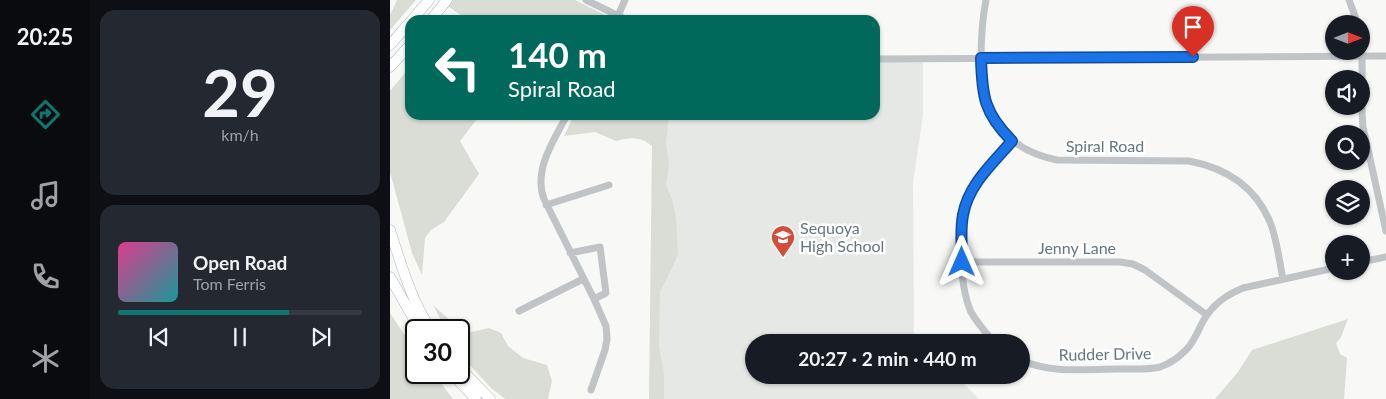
<!DOCTYPE html>
<html lang="en">
<head>
<meta charset="utf-8">
<style>
	body { margin:0; font-family:Lato,sans-serif; background:#242831; color:#f1f3f6; height:100vh; display:flex; flex-direction:column; font-size:19px; white-space:nowrap }
	* { box-sizing:border-box; margin:0 }
	p { font-size:16px; color:#9ea1a6 }
	.icon { flex:none; width:28px; height:28px; fill:none; stroke:currentColor; stroke-width:2; stroke-linecap:round; stroke-linejoin:round }
	.map { position:relative; flex:1; overflow:hidden }
	.sheet { display:flex; flex-direction:column; gap:10px; padding:10px; background:#0d0f14; width:300px }
	.sheet>* { flex:none }
	.hud { position:absolute; left:15px; top:15px; width:475px; height:105px; border-radius:15px; box-shadow:0 1px 4px #0004; background:#00695c; color:#fff; overflow:hidden }
	.needle { width:32px; rotate:90deg }
	.tools { position:absolute; left:935px; top:15px; display:grid; gap:10px }
	.tools a { display:grid; place-items:center; width:45px; height:45px; border-radius:50%; background:#171b24; box-shadow:0 1px 4px #0004; font-size:25px }
	.speed { position:absolute; left:15px; top:319px; display:flex; gap:10px; font-size:25px; font-weight:700; text-align:center }
	.speed>* { display:grid; place-content:center; width:65px; height:65px; border-radius:50%; background:#171b24; box-shadow:0 1px 4px #0004; line-height:1 }
	.speed .limit { border:2px solid #111; border-radius:8px; background:#fff; color:#111 }
	.pin { position:absolute; display:grid; place-items:center; width:42px; height:42px; color:#fff; margin:-51px -21px; border-radius:50% 50% 50% 0; rotate:-45deg; box-shadow:0 0 5px #0007 }
	.pin .icon { rotate:45deg }
	.me { position:absolute; width:55px; margin:-28px; rotate:0deg; stroke-linejoin:round; filter:drop-shadow(0 0 4px #0008) }
	.turn { display:flex; align-items:center; gap:18px; height:105px; padding:0 20px; font-size:22px }
	.turn .icon { width:65px; height:65px; stroke-width:2.5 }
	.turn b { display:block; font-size:35px; line-height:42px }
	.sheet .widget { flex:1; display:flex; flex-direction:column; justify-content:center; gap:8px; min-width:0; padding:0 18px; border-radius:15px; background:#242831 }
	.sheet .dial { align-items:center; gap:0 }
	.dial b { font-size:65px; line-height:1 }
	.song { display:flex; align-items:center; gap:15px }
	.cover { width:60px; height:60px; border-radius:8px; background:linear-gradient(135deg,hsl(330 70% 55%),hsl(180 70% 35%)) }
	.played { height:5px; border-radius:2px; background:linear-gradient(90deg,#0f766e 70%,#363941 70%) }
	.keys { display:flex; justify-content:space-around; direction:ltr }
	.trip { position:absolute; left:355px; top:334px; width:285px; height:50px; border-radius:25px; background:#171b24; box-shadow:0 1px 4px #0004; font-weight:700; line-height:50px; text-align:center }
	main { display:flex; flex:1; min-height:0 }
	.tab-bar { display:flex; flex-direction:column; width:90px; justify-content:space-around; align-items:center; background:#090b0e; color:#9ea1a6 }
	.tab-bar .icon { width:35px; height:35px }
	.tab-bar .on { color:#0f766e }
	.tab-bar b { font-size:22px; color:#f1f3f6 }
	.map>svg:first-child { display:block }
</style>
</head>
<body>
<main>
<nav class="tab-bar">
<b>20:25</b>
<svg class="icon on" aria-label="directions" viewBox="0 0 24 24"><path d="M12 3l9 9-9 9-9-9zM9 14v-3h6M13 9l2 2-2 2"/></svg>
<svg class="icon" aria-label="music" viewBox="0 0 24 24"><path d="M9 18V5l10-2v13"/><circle cx="6" cy="18" r="3"/><circle cx="16" cy="16" r="3"/></svg>
<svg class="icon" aria-label="phone" viewBox="0 0 24 24"><path d="M5 4h4l2 5-3 2q2 4 5 5l2-3 5 2v4C11 20 4 13 5 4z"/></svg>
<svg class="icon" aria-label="climate" viewBox="0 0 24 24"><path d="M12 3v18M4 7l16 10M4 17L20 7"/></svg>
</nav>
<section class="sheet">
<div class="widget dial"><b>29</b><p>km/h</p></div>
<div class="widget">
<div class="song"><i class="cover"></i><div><b>Open Road</b><p>Tom Ferris</p></div></div>
<div class="played"></div>
<div class="keys"><svg class="icon" aria-label="previous" viewBox="0 0 24 24"><path d="M18 5L8 12l10 7zM5 5v14"/></svg><svg class="icon" aria-label="pause" viewBox="0 0 24 24"><path d="M8 5v14M16 5v14"/></svg><svg class="icon" aria-label="next" viewBox="0 0 24 24"><path d="M6 5l10 7-10 7zM19 5v14"/></svg></div>
</div>
</section>
<div class="map">
<svg width="996" height="399" viewBox="0 0 996 399">
	<rect width="100%" height="100%" fill="#f8f8f6"/>
	<!-- built -->
	<path fill="#e6e8e6" d="M533,61V115L523,182L524,334L532,342H364V375H565L589,399H261L271,115H485V62Z"/>
	<!-- green -->
	<path fill="#d9ddd5" d="M7,0H26L0,30V15Z
		M60,0H185L223,19L222,20H78L56,5Z
		M20,67V115H90L70,141L89,174L54,222L41,230L35,238L32,275L22,253L0,172V91Z
		M184,115H279L276,144L279,165L276,185L283,202L286,219L288,255L270,292L269,347L274,373V399H259L262,146C251,136 239,137 226,141L205,132L174,136Z
		M43,305L71,330L77,333L99,328L111,333L118,346L133,358L157,365L162,381L158,399H115L101,388L69,353V330H56Z
		M0,313L26,352V372L43,373L63,399H0Z
		M958,319L951,337L946,343L950,354L957,358L954,399H825L848,372L862,350Z"/>
	<g fill="none" stroke-linecap="round" stroke-linejoin="round">
		<!-- primary casing -->
		<g stroke="#b1b7ba" stroke-width="11">
			<path id="primary" d="M22,20L39,0
				M41,20L57,0
				M0,45L20,22
				M0,67L20,45
				M0,230C11,264 21,300 41,330
				M0,277L30,330
				M69,367L100,399
				M60,372L86,399"/>
		</g>
		<!-- street -->
		<path stroke="#c0c4c7" stroke-width="7" d="M196,0L237,20
			M596,0C592,20 591,41 591,61C591,76 591,93 597,107C598,112 602,116 605,120C619,143 641,155 667,160L799,161C836,168 865,186 880,222C887,239 889,260 893,279
			M959,0L968,24
			M226,20L235,0
			M971,40C974,69 970,98 973,127L996,231
			M485,59L996,56
			M177,115C164,140 143,170 154,199L204,299L216,326L217,339L215,350L201,390
			M156,205L219,185
			M180,253L210,247L216,293L204,299
			M572,262H730L743,264L755,270L817,315
			M971,262L996,257
			M129,311L193,279
			M604,342C596,333 587,323 581,312C569,285 566,217 581,191C591,173 608,157 622,141
			M631,360C661,374 696,369 729,369C742,369 757,370 770,367C779,364 789,357 796,350C806,340 809,326 817,315C827,301 839,294 853,288L944,268"/>
		<!-- primary -->
		<use href="#primary" stroke="#fff" stroke-width="10"/>
	</g>
	<g fill="none" stroke-linecap="round" stroke-linejoin="round">
		<!-- route casing -->
		<g stroke="#114b97" stroke-width="12">
			<path id="route" d="M572,262C572,247 570,230 573,215C578,185 603,163 622,141C594,113 592,96 591,58L803,57"/>
		</g>
		<!-- route -->
		<use href="#route" stroke="#1a73e8" stroke-width="9"/>
	</g>
	<!-- icons -->
	<defs>
		<g id="school-pin" transform="scale(1.25)"><path d="M0 17L-7.5 6A9.5 9.5 0 1 1 7.5 6Z" fill="#d54d39" stroke="#fff"/><path d="M0-5L7-2L0 1L-7-2ZM-4 1L0 2.5L4 1V4Q0 6-4 4Z" fill="#fff"/></g>
	</defs>
	<g fill-rule="evenodd">
		<use href="#school-pin" x="393" y="237"/>
	</g>
	<g text-anchor="middle" stroke-width="5" stroke-linejoin="round" paint-order="stroke">
		<!-- street labels -->
		<g font-size="16" fill="#66767e" stroke="#fff">
			<text x="715" y="152">Spiral Road</text>
			<text x="687" y="254">Jenny Lane</text>
			<text transform="translate(715 354) rotate(-1)" y="6">Rudder Drive</text>
		</g>
		<!-- poi labels -->
		<g font-size="16" fill="#66767e" stroke="#fff" text-anchor="start">
			<text x="410" y="234">Sequoya<tspan x="410" dy="18">High School</tspan></text>
		</g>
	</g>
</svg>
<div class="tools">
<a><svg class="needle" viewBox="-14 -14 28 28"><path d="M0-13l5 13h-10z" fill="#e53935"/><path d="M0 13l5-13h-10z" fill="#9ea1a6"/></svg></a>
<a><svg class="icon" aria-label="sound" viewBox="0 0 24 24"><path d="M4 9h4l5-4v14l-5-4H4zM17 9q2 3 0 6"/></svg></a>
<a><svg class="icon" aria-label="search" viewBox="0 0 24 24"><circle cx="10" cy="10" r="6"/><path d="M15 15l6 6"/></svg></a>
<a><svg class="icon" aria-label="layers" viewBox="0 0 24 24"><path d="M12 4l9 5-9 5-9-5zM3 14l9 5 9-5"/></svg></a>
<a>+</a>
</div>
<div class="speed"><div class="limit">30</div></div>
<div class="pin" style="left:803px;top:57px;background:#d93025"><svg class="icon" aria-label="arrive" viewBox="0 0 24 24"><path d="M6 21V4h12l-3 4 3 4H6"/></svg></div>
<svg class="me" style="left:572px;top:262px" viewBox="-20 -20 40 40"><path d="M0-17L14 15 0 8-14 15z" fill="#1a73e8" stroke="#fff" stroke-width="4"/></svg>
<div class="trip">20:27 · 2 min · 440 m</div>
<div class="hud">
<div class="turn"><svg class="icon" aria-label="left" viewBox="0 0 24 24"><path d="M17 20v-9H6M10 6l-5 5 5 5"/></svg><div><b>140 m</b>Spiral Road</div></div>
</div>
</div>
</main>
</body>
</html>
